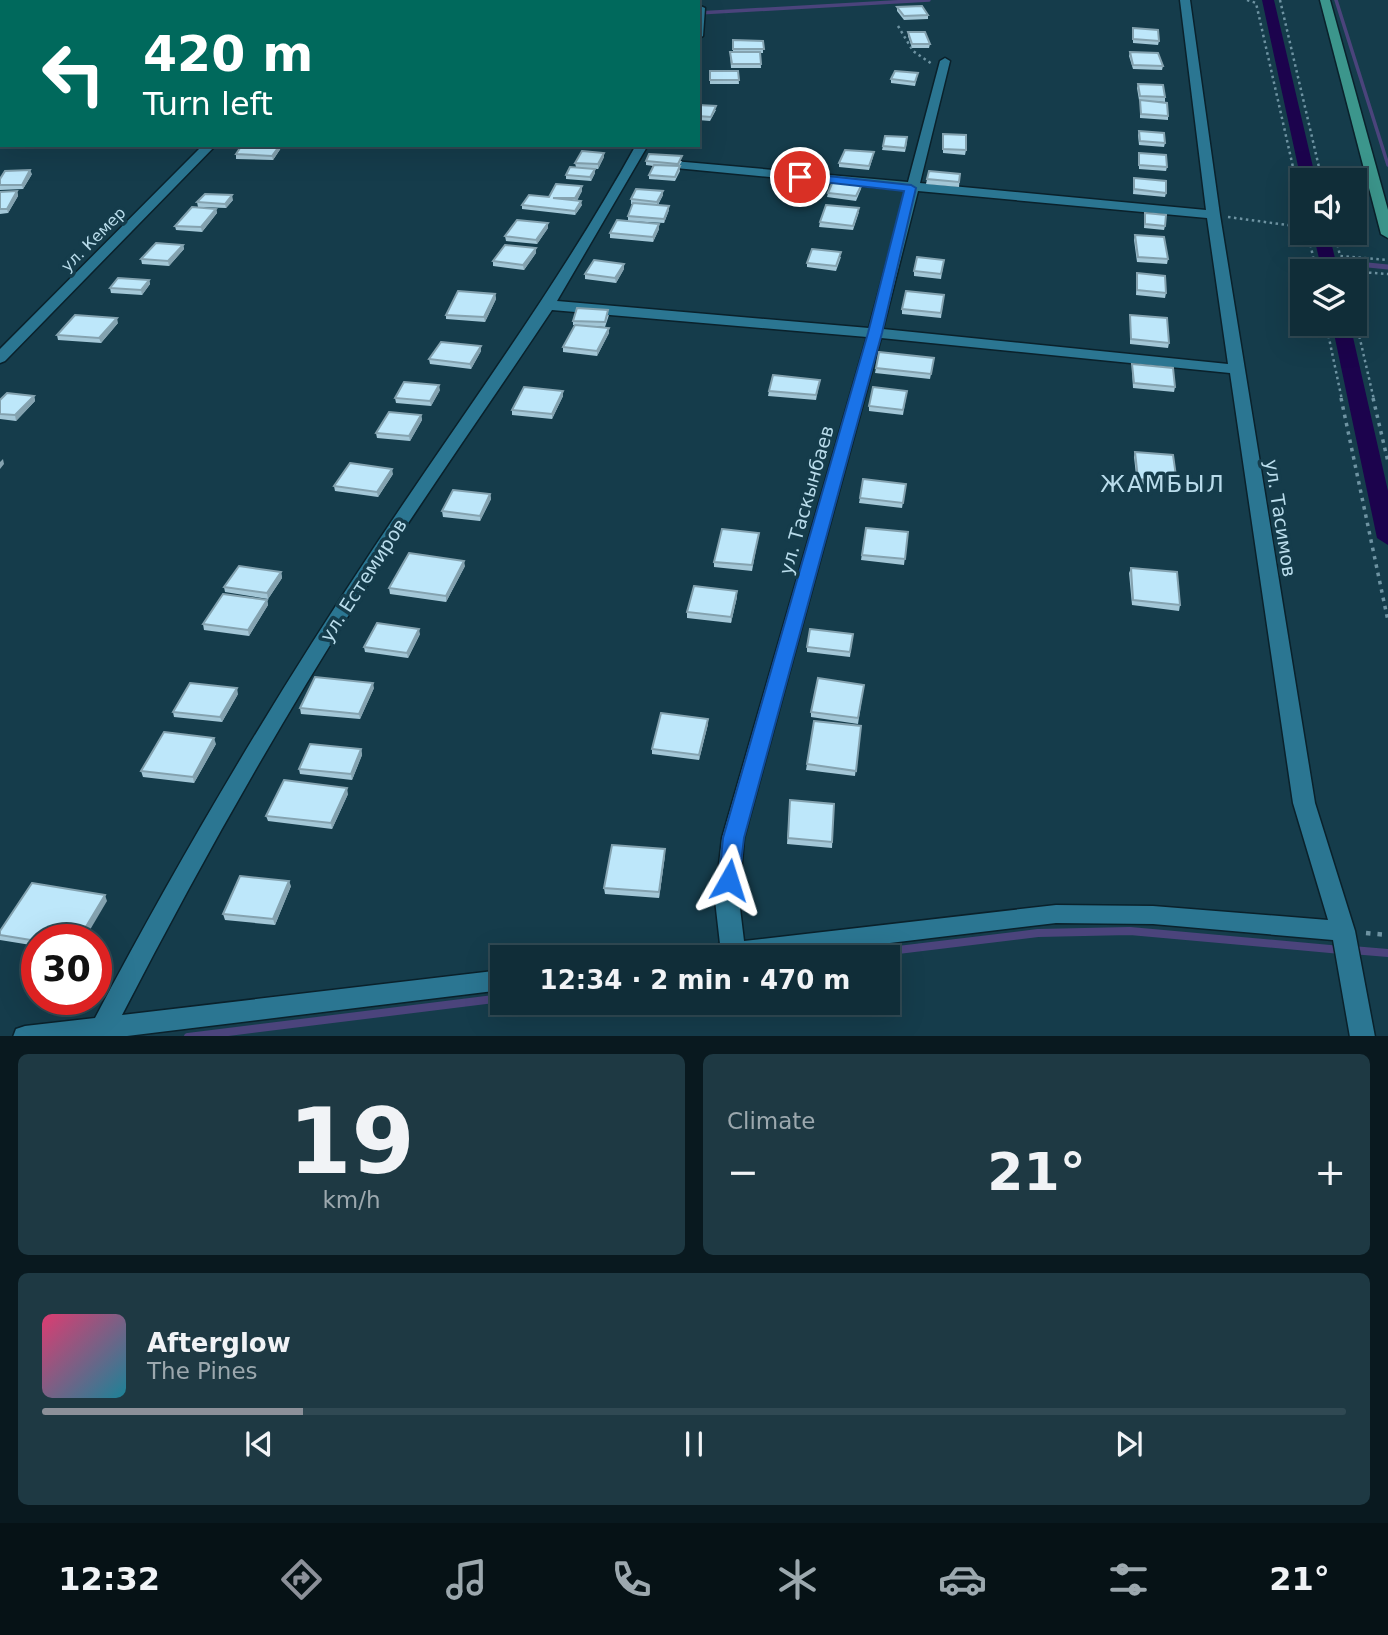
<!DOCTYPE html>
<html lang="en">
<head>
<meta charset="utf-8">
<style>
	body { margin:0; font-family:"DejaVu Sans",sans-serif; background:#1e3943; color:#f1f3f6; height:100vh; display:flex; flex-direction:column; font-size:26px; white-space:nowrap }
	* { box-sizing:border-box; margin:0 }
	p { font-size:23px; color:#9ca8ae }
	.icon { flex:none; width:38px; height:38px; fill:none; stroke:currentColor; stroke-width:2; stroke-linecap:round; stroke-linejoin:round }
	.map { position:relative; height:1036px; overflow:hidden }
	.drawer { display:flex; flex-direction:column; gap:18px; padding:18px; background:#09191f; flex:1 }
	.drawer>* { flex:none }
	.top-card { position:absolute; left:0px; top:0px; width:700px; height:147px; box-shadow:0 7px 28px #0002,0 0 0 2px #304953; background:#00695c; color:#fff; overflow:hidden }
	.controls { position:absolute; left:1290px; top:168px; display:grid; gap:14px }
	.controls a { display:grid; place-items:center; width:77px; height:77px; border-radius:0px; background:#102d38; box-shadow:0 7px 28px #0002,0 0 0 2px #304953; font-size:35px }
	.speed { position:absolute; left:21px; top:924px; display:flex; gap:14px; font-size:35px; font-weight:700; text-align:center }
	.speed>* { display:grid; place-content:center; width:91px; height:91px; border-radius:50%; background:#102d38; box-shadow:0 7px 28px #0002,0 0 0 2px #304953; line-height:1 }
	.speed .limit { border:10px solid #d22; background:#fff; color:#111 }
	.pin { position:absolute; display:grid; place-items:center; width:60px; height:60px; color:#fff; margin:-30px; border:4px solid #fff; border-radius:50%; box-shadow:0 2px 7px #0007 }
	.me { position:absolute; width:77px; margin:-38px; rotate:6deg; stroke-linejoin:round; filter:drop-shadow(0 0 5px #0008) }
	.turn { display:flex; align-items:center; gap:24px; height:147px; padding:0 28px; font-size:32px }
	.turn .icon { width:91px; height:91px; stroke-width:2.5 }
	.turn b { display:block; font-size:49px; line-height:60px }
	.big { font-size:52px; font-weight:600; line-height:1.1 }
	.drawer .card { flex:1; display:flex; flex-direction:column; justify-content:center; gap:10px; min-width:0; padding:0 24px; border-radius:10px; background:#1e3943 }
	.drawer .dial { align-items:center; gap:0 }
	.dial b { font-size:91px; line-height:1 }
	.song { display:flex; align-items:center; gap:21px }
	.cover { width:84px; height:84px; border-radius:10px; background:linear-gradient(135deg,hsl(340 70% 55%),hsl(190 70% 35%)) }
	.played { height:7px; border-radius:4px; background:linear-gradient(90deg,#8c9099 20%,#304953 20%) }
	.keys { display:flex; justify-content:space-around; direction:ltr }
	.heat { display:flex; justify-content:space-between; align-items:center; font-size:38px; direction:ltr }
	.drawer .tiles { flex:1; display:grid; gap:18px; grid-template-columns:1fr 1fr }
	.card:last-child { grid-column:span 2 }
	.trip { position:absolute; left:490px; top:945px; width:410px; height:70px; border-radius:0px; background:#102d38; box-shadow:0 7px 28px #0002,0 0 0 2px #304953; font-weight:600; line-height:70px; text-align:center }
	.dock { display:flex; height:112px; justify-content:space-around; align-items:center; background:#061216; color:#9ca8ae }
	.dock .icon { width:49px; height:49px }
	.dock .on { color:#8c9099 }
	.dock b { font-size:32px; color:#f1f3f6 }
	.map>svg:first-child { display:block }
</style>
</head>
<body>
<div class="map">
<svg width="1388" height="1037" viewBox="0 0 1388 1037">
	<rect width="100%" height="100%" fill="#153c4b"/>
	<g fill="none" stroke-linecap="round" stroke-linejoin="round">
		<!-- stream-far2 -->
		<path stroke="#4b447c" stroke-width="3.5" d="M1336,0L1388,165
			M698,13L929,0"/>
		<!-- stream-far1 -->
		<path stroke="#4b447c" stroke-width="5" d="M1328,261L1388,267"/>
		<!-- stream -->
		<path stroke="#4b447c" stroke-width="8" d="M1352,950L1388,953
			M840,957L1038,933L1130,931L1341,950
			M188,1037L502,998"/>
		<!-- canal -->
		<path fill="#1c034d" fill-rule="evenodd" d="M1262,0H1274L1316,180H1301Z
			M1313,233H1329L1338,271H1322Z
			M1332,324H1350L1388,491V545L1377,538Z"/>
		<!-- minor casing -->
		<g stroke="#0a212b" stroke-width="3">
			<path id="minor" d="M237,0H247L236,2Z
				M575,0H585L574,2Z
				M1180,0H1190L1220,215L1315,803L1355,931L1375,1037H1350L1333,940L1153,924L1056,923L774,957H682L686,950L720,944L715,900L722,838L867,337L552,310C487,408 418,505 355,605C271,738 194,875 122,1015L502,970V990L119,1037H13L16,1029L25,1026L95,1018C180,857 272,701 373,549C462,415 558,286 636,145H648L557,301L869,328L906,190L655,166L651,165V159L908,182L940,61L945,58L950,61L920,183L1206,210ZM918,191L1207,218L1228,364L883,329ZM881,338L1230,373L1293,803L1328,920L1153,906L1056,905L744,941L739,900L744,838Z
				M698,5L705,8L703,36L698,39Z
				M0,65H2V71H0Z
				M0,112H2L0,119Z
				M203,145H216L5,361L0,363V349Z"/>
		</g>
		<!-- major casing -->
		<g stroke="#0a212b" stroke-width="3">
			<path id="major" d="M1320,0H1330L1388,210V238L1381,234Z"/>
		</g>
		<!-- path-far2 -->
		<path stroke="#6e93a2" stroke-width="2.5" stroke-dasharray="2.5 3.5" stroke-linecap="butt" d="M1247,0L1256,3L1302,207
			M1280,0L1322,180
			M898,26L913,51L932,64
			M1228,217L1302,227
			M1308,233L1316,271
			M1335,233L1340,256L1388,260
			M1345,271L1388,274
			M1354,313L1374,400
			M1326,324L1342,400"/>
		<!-- path-far1 -->
		<path stroke="#6e93a2" stroke-width="3.5" stroke-dasharray="3.5 5" stroke-linecap="butt" d="M1341,398L1388,621
			M1373,398L1388,462"/>
		<!-- path -->
		<path stroke="#6e93a2" stroke-width="4.5" stroke-dasharray="4.5 7" stroke-linecap="butt" d="M1366,933L1388,935"/>
		<!-- minor -->
		<use href="#minor" fill="#2b7692" fill-rule="evenodd"/>
		<!-- major -->
		<use href="#major" fill="#3c968c" fill-rule="evenodd"/>
	</g>
	<!-- wall -->
	<path fill="#a3c7d7" d="M265,0H286L266,1Z
		M897,7L928,15V19L904,20L897,11Z
		M1133,28L1159,41L1158,45L1133,43Z
		M908,32L930,44L929,48H912L908,36Z
		M733,40L763,41V53H760L761,68H731L730,52H733Z
		M1130,52L1163,66L1162,70L1133,69L1129,56Z
		M710,71H738L739,84H710Z
		M918,73L915,86L891,83V79Z
		M1138,84L1165,97V102L1139,100L1137,88Z
		M1140,100L1168,116V120L1140,118Z
		M698,105L716,110L710,121L698,120Z
		M1139,131L1165,143L1164,147L1139,145L1138,135Z
		M943,134L966,150L965,155L943,153Z
		M907,142L905,152L882,150L883,146Z
		M242,145H283L273,160L236,159V154Z
		M1139,153L1167,167L1166,171L1139,169Z
		M604,157L598,169H595V173L591,181L566,179V175L576,167L575,163Z
		M873,157L869,170L839,167V163Z
		M646,161H682L679,166L680,171L675,181L649,179V175L653,166L646,165Z
		M929,171L960,174L959,187L926,184Z
		M32,174L23,189L0,190V179Z
		M1134,178L1166,193L1165,197L1133,194Z
		M862,184L861,189L856,201L827,197L828,193Z
		M17,191L18,196L8,213L0,214V192Z
		M582,191L577,200L582,205L575,215L522,209V205L549,197Z
		M663,195L658,205L669,206V210L664,223L628,221V216L633,204H631V199Z
		M233,200L226,208L198,207L197,202Z
		M216,209L217,213L202,232L176,230L175,226Z
		M859,212L853,230L819,227L820,222Z
		M1145,213L1165,226L1164,230L1144,228Z
		M548,228L537,244L506,241L505,236Z
		M659,229L653,242L610,238V233Z
		M1135,235L1168,259L1167,264L1137,262L1134,240Z
		M183,245L184,249L169,266L142,264L141,259Z
		M536,253L524,270L493,266V261Z
		M841,257L836,271L807,267V263Z
		M944,260L941,279L914,276V271Z
		M624,269L616,283L585,279V274Z
		M1137,273L1166,293L1165,298L1136,295Z
		M149,280L150,284L142,295L111,293L110,288Z
		M495,294L496,299L485,322L446,319V315Z
		M944,295L941,318L902,314V309Z
		M609,315L605,327L590,326L609,328V333L597,356L563,352V347L575,325H573V321Z
		M1130,315L1169,343L1168,348L1130,344Z
		M118,323L101,343L58,340L57,335Z
		M481,351L471,369L430,364L429,359Z
		M934,358L930,379L875,373L876,368Z
		M1132,364L1175,387L1174,392L1133,388L1132,369Z
		M820,380L816,400L768,396L769,391Z
		M440,390L431,406L396,403L395,398Z
		M563,391V396L552,419L512,415V410Z
		M907,391L903,415L869,411V406Z
		M34,396L35,401L16,421L0,419V400Z
		M421,415L422,420L410,441L377,438L376,433Z
		M1135,452L1177,483L1176,488L1137,484L1134,457Z
		M393,474L378,497L335,491L334,486Z
		M906,484L902,508L859,503L860,498Z
		M490,494L491,499L480,521L443,517L442,511Z
		M866,528L908,532L904,565L861,560Z
		M759,533L752,571L714,567V562Z
		M465,566L446,602L390,594L389,588Z
		M1131,568L1180,605L1179,611L1132,605L1129,573Z
		M281,572L282,578L268,599L225,592L224,587Z
		M737,597L731,623L687,618V612Z
		M267,600L268,605L249,636L204,630L203,624Z
		M420,634L408,658L365,652L364,647Z
		M853,634L850,657L807,652V647Z
		M864,685L858,724L811,717V712Z
		M374,688L360,719L301,714L300,708Z
		M238,694L222,722L174,717L173,712Z
		M708,719V724L699,760L652,754V749Z
		M861,726L855,776L806,770L807,764Z
		M216,744L194,783L143,777L141,771Z
		M361,749L362,755L352,780L300,774L299,769Z
		M348,794L332,829L268,821L266,816Z
		M790,800L834,804L832,848L787,844Z
		M665,855L659,898L605,894L604,888Z
		M291,886L275,925L225,920L223,914Z
		M107,901L37,940V946L0,940V931Z"/>
	<!-- shaded-wall -->
	<path fill="#84a2af" d="M172,0H183L182,2H171Z
		M280,145H283L273,160L272,156Z
		M604,153V157L598,169V164Z
		M595,169V173L591,181L590,177Z
		M30,170L32,174L23,189L22,185Z
		M582,186V191L576,203L575,198Z
		M17,191L18,196L8,213L7,209Z
		M663,191V195L657,206V202Z
		M232,195L233,200L226,208L225,204Z
		M581,201L582,205L575,215V211Z
		M669,206V210L664,223V219Z
		M216,209L217,213L202,232L201,227Z
		M548,223V228L537,244L536,240Z
		M659,224V229L653,242V237Z
		M183,245L184,249L169,266L168,261Z
		M536,248V253L524,270L523,265Z
		M624,264V269L616,283L615,278Z
		M149,280L150,284L142,295L141,290Z
		M495,294L496,299L485,322L484,317Z
		M117,318L118,323L101,343L99,338Z
		M609,328V333L597,356V351Z
		M481,346V351L471,369L470,364Z
		M439,385L440,390L431,406L430,401Z
		M563,391V396L552,419V414Z
		M34,396L35,401L16,421L15,415Z
		M421,415L422,420L410,441L409,436Z
		M3,459L4,464L0,469V462Z
		M392,469L393,474L378,497L377,492Z
		M490,494L491,499L480,521V516Z
		M464,561L465,566L446,602V596Z
		M281,572L282,578L268,599L267,593Z
		M737,591V597L731,623V617Z
		M267,600L268,605L249,636L248,630Z
		M419,629L420,634L408,658L407,653Z
		M373,683L374,688L360,719L359,714Z
		M237,688L238,694L222,722L220,717Z
		M708,719V724L699,760V755Z
		M214,738L216,744L194,783L193,777Z
		M361,749L362,755L352,780L351,774Z
		M347,788L348,794L332,829L331,823Z
		M665,849V855L659,898V892Z
		M289,881L291,886L275,925L273,919Z
		M105,895L107,901L84,940H78Z"/>
	<!-- building -->
	<path fill="#bde7fa" stroke="#84a2af" stroke-width="2" d="M141,0H172L171,2H139Z
		M922,6L928,15L904,16L897,7Z
		M1133,28L1158,30L1159,41L1133,39Z
		M908,32H925L930,44H912Z
		M733,40L763,41L764,49H733Z
		M730,52H760L761,64H732Z
		M1130,52L1158,53L1163,66L1133,65Z
		M710,71H738L739,80H710Z
		M895,71L918,73L915,82L891,79Z
		M1138,84L1163,85L1165,97L1140,96Z
		M1140,100L1167,103L1168,116L1141,114Z
		M698,105L716,106L711,117L698,116Z
		M1139,131L1164,133L1165,143L1140,141Z
		M943,134L966,135V150L943,149Z
		M885,136L907,137L905,148L883,146Z
		M242,145H280L272,156L236,154Z
		M845,150L874,152L869,166L839,163Z
		M582,151L604,153L598,164L575,163Z
		M1139,153L1166,155L1167,167L1139,165Z
		M649,154L682,156L678,164L646,161Z
		M654,165L680,166L675,177L649,175Z
		M570,167L595,169L590,177L566,175Z
		M30,170L22,185H0V179L5,171Z
		M929,171L960,174L959,182L927,179Z
		M1134,178L1166,181V193L1134,189Z
		M833,181L862,184L856,196L828,193Z
		M556,184L582,186L575,198H553L581,201L575,211L522,205L529,195L549,197Z
		M636,189L663,191L657,202L631,199Z
		M17,191L7,209H0V192Z
		M205,194L232,195L225,204L197,202Z
		M633,203L669,206L664,219L628,216Z
		M826,205L859,208L853,226L820,222Z
		M192,207L216,209L201,227L175,226Z
		M1145,213L1166,215L1165,226L1145,224Z
		M517,220L548,223L536,240L505,236Z
		M617,220L659,224L653,237L610,233Z
		M1135,235L1164,237L1168,259L1138,257Z
		M156,243L183,245L168,261L141,259Z
		M505,245L536,248L523,265L493,261Z
		M812,249L841,252L836,266L807,263Z
		M917,257L944,260L941,274L914,271Z
		M594,260L624,264L615,278L585,274Z
		M1137,273L1165,276L1166,293L1137,290Z
		M118,278L149,280L141,290L110,288Z
		M458,291L495,294L484,317L446,315Z
		M906,291L944,295L941,313L902,309Z
		M577,308L608,310L605,322L573,321Z
		M75,315L117,318L99,338L57,335Z
		M1130,315L1167,318L1169,343L1131,339Z
		M575,325L609,328L597,351L563,347Z
		M441,342L481,346L470,364L429,359Z
		M879,352L934,358L931,374L876,368Z
		M1132,364L1173,368L1175,387L1134,383Z
		M773,375L820,380L816,395L769,391Z
		M404,382L439,385L430,401L395,398Z
		M524,387L563,391L552,414L512,410Z
		M873,387L907,391L903,410L869,406Z
		M7,393L34,396L15,415L0,414V400Z
		M389,412L421,415L409,436L376,433Z
		M1135,452L1173,455L1177,483L1138,479Z
		M350,463L392,469L377,492L334,486Z
		M863,479L906,484L903,503L860,498Z
		M453,490L490,494L480,516L442,511Z
		M866,528L908,532L905,559L862,555Z
		M722,529L759,533L752,565L714,562Z
		M409,553L464,561L446,596L389,588Z
		M239,566L281,572L267,593L224,587Z
		M1131,568L1177,572L1180,605L1133,600Z
		M694,586L737,591L731,617L687,612Z
		M223,594L267,600L248,630L203,624Z
		M377,623L419,629L407,653L364,647Z
		M810,629L853,634L850,652L807,647Z
		M315,677L373,683L359,714L300,708Z
		M818,678L864,685L858,718L811,712Z
		M190,683L237,688L220,717L173,712Z
		M661,713L708,719L699,755L652,749Z
		M814,721L861,726L856,771L807,764Z
		M164,732L214,738L193,777L141,771Z
		M310,744L361,749L351,774L299,769Z
		M284,780L347,788L331,823L266,816Z
		M790,800L834,804L832,842L788,838Z
		M612,845L665,849L659,892L604,888Z
		M240,876L289,881L273,919L223,914Z
		M32,883L105,895L78,940H37V941L0,935V931Z"/>
	<!-- route -->
	<path fill="#1a73e8" stroke="#114b97" stroke-width="2" d="M800,173L911,185L916,188L882,333L744,838L739,880L736,885H722L719,880L723,838L868,333L904,191L796,179L795,177Z"/>
	<g text-anchor="middle" stroke-width="7" stroke-linejoin="round" paint-order="stroke">
		<!-- far-street labels -->
		<g font-size="16" fill="#b9dceb" stroke="#153c4b">
			<text transform="translate(93 239) rotate(-45)" y="6">ул. Кемер</text>
		</g>
		<!-- street labels -->
		<g font-size="19" fill="#b9dceb" stroke="#153c4b">
			<text transform="translate(806 500) rotate(-74)" y="7">ул. Таскынбаев</text>
			<text transform="translate(1281 518) rotate(81)" y="7">ул. Тасимов</text>
			<text transform="translate(363 580) rotate(-57)" y="7">ул. Естемиров</text>
		</g>
		<!-- quarter labels -->
		<g font-size="23" letter-spacing="2" fill="#b9dceb" stroke="#153c4b">
			<text x="1163" y="492">ЖАМБЫЛ</text>
		</g>
	</g>
</svg>
<div class="controls">
<a><svg class="icon" aria-label="sound" viewBox="0 0 24 24"><path d="M4 9h4l5-4v14l-5-4H4zM17 9q2 3 0 6"/></svg></a>
<a><svg class="icon" aria-label="layers" viewBox="0 0 24 24"><path d="M12 4l9 5-9 5-9-5zM3 14l9 5 9-5"/></svg></a>
</div>
<div class="speed"><div class="limit">30</div></div>
<div class="pin" style="left:800px;top:177px;background:#d93025"><svg class="icon" aria-label="arrive" viewBox="0 0 24 24"><path d="M6 21V4h12l-3 4 3 4H6"/></svg></div>
<svg class="me" style="left:729px;top:880px" viewBox="-20 -20 40 40"><path d="M0-17L14 15 0 8-14 15z" fill="#1a73e8" stroke="#fff" stroke-width="4"/></svg>
<div class="trip">12:34 · 2 min · 470 m</div>
<div class="top-card">
<div class="turn"><svg class="icon" aria-label="left" viewBox="0 0 24 24"><path d="M17 20v-9H6M10 6l-5 5 5 5"/></svg><div><b>420 m</b>Turn left</div></div>
</div>
</div>
<section class="drawer">
<div class="tiles">
<div class="card dial"><b>19</b><p>km/h</p></div>
<div class="card"><p>Climate</p>
<div class="heat"><a>−</a><b class="big">21°</b><a>+</a></div>
</div>
<div class="card">
<div class="song"><i class="cover"></i><div><b>Afterglow</b><p>The Pines</p></div></div>
<div class="played"></div>
<div class="keys"><svg class="icon" aria-label="previous" viewBox="0 0 24 24"><path d="M18 5L8 12l10 7zM5 5v14"/></svg><svg class="icon" aria-label="pause" viewBox="0 0 24 24"><path d="M8 5v14M16 5v14"/></svg><svg class="icon" aria-label="next" viewBox="0 0 24 24"><path d="M6 5l10 7-10 7zM19 5v14"/></svg></div>
</div>
</div>
</section>
<nav class="dock">
<b>12:32</b>
<svg class="icon on" aria-label="directions" viewBox="0 0 24 24"><path d="M12 3l9 9-9 9-9-9zM9 14v-3h6M13 9l2 2-2 2"/></svg>
<svg class="icon" aria-label="music" viewBox="0 0 24 24"><path d="M9 18V5l10-2v13"/><circle cx="6" cy="18" r="3"/><circle cx="16" cy="16" r="3"/></svg>
<svg class="icon" aria-label="phone" viewBox="0 0 24 24"><path d="M5 4h4l2 5-3 2q2 4 5 5l2-3 5 2v4C11 20 4 13 5 4z"/></svg>
<svg class="icon" aria-label="climate" viewBox="0 0 24 24"><path d="M12 3v18M4 7l16 10M4 17L20 7"/></svg>
<svg class="icon" aria-label="car" viewBox="0 0 24 24"><path d="M5 17H2v-5l4-1 3-4h7l3 4 3 1v5h-3M9 17h6M6 11h13"/><circle cx="7" cy="17" r="2"/><circle cx="17" cy="17" r="2"/></svg>
<svg class="icon" aria-label="filters" viewBox="0 0 24 24"><path d="M4 7h16M4 17h16"/><circle cx="9" cy="7" r="2"/><circle cx="15" cy="17" r="2"/></svg>
<b>21°</b>
</nav>
</body>
</html>
